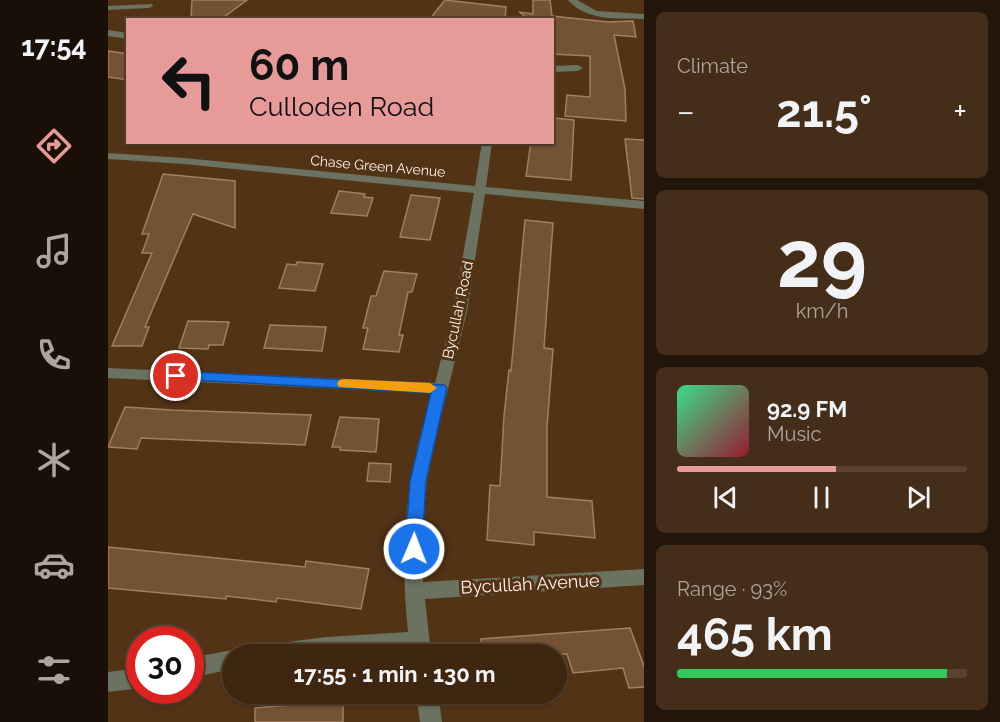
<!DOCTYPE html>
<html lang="en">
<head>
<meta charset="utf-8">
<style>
	body { margin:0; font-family:Raleway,sans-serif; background:#452e19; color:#f1f3f6; height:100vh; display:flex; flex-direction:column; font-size:22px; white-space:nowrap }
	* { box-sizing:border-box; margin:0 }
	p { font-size:20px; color:#ada59f }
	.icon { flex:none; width:33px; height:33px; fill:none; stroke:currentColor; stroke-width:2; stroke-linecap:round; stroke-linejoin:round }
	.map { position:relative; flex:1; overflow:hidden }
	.sheet { display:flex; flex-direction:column; gap:12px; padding:12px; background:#221509; width:356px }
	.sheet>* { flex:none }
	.banner { position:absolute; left:18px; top:18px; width:428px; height:126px; border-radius:0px; box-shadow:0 2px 4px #0004,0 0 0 2px #574330; background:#e69b98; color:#111; overflow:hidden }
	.speed { position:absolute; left:18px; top:626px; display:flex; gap:12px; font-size:30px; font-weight:700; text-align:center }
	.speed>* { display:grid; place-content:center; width:78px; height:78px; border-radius:50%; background:#3e2610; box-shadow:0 2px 4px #0004,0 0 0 2px #574330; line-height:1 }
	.speed .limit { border:9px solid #d22; background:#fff; color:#111 }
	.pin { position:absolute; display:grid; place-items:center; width:51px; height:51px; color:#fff; margin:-26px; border:3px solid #fff; border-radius:50%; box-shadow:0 2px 6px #0007 }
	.me { position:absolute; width:66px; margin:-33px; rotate:1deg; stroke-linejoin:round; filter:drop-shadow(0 0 4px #0008) }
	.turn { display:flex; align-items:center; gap:21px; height:126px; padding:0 24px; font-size:27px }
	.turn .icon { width:78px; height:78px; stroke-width:2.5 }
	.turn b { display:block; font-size:42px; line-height:51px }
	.big { font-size:45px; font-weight:700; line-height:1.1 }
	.sheet .tile { flex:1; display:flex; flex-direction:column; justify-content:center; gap:9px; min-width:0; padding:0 21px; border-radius:9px; background:#452e19 }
	.sheet .dial { align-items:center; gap:0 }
	.dial b { font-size:78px; line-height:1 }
	.song { display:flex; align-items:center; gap:18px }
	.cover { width:72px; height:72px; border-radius:9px; background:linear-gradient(135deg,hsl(150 70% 55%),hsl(350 70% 35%)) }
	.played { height:6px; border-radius:3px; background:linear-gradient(90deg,#e69b98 55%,#574330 55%) }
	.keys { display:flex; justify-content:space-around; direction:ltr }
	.heat { display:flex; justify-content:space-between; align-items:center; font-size:33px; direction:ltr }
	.charge { height:9px; border-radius:4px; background:linear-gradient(90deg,#34c759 93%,#574330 0) }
	.trip { position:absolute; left:114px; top:644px; width:345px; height:60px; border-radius:30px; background:#3e2610; box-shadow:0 2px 4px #0004,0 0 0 2px #574330; font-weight:700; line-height:60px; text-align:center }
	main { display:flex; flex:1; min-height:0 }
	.tab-bar { display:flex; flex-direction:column; width:108px; justify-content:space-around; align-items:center; background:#190f06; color:#ada59f }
	.tab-bar .icon { width:42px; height:42px }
	.tab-bar .current { color:#e69b98 }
	.tab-bar b { font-size:27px; color:#f1f3f6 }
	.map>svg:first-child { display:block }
</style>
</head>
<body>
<main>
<nav class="tab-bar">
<b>17:54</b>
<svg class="icon current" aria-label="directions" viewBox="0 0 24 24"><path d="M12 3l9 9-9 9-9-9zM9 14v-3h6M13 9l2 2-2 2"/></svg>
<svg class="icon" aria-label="music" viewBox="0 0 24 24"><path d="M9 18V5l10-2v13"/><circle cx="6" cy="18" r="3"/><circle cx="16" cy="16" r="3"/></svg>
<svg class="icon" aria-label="phone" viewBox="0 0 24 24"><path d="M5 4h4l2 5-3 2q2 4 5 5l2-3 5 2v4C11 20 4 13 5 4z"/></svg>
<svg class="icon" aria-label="climate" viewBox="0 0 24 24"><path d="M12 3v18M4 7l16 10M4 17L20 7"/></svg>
<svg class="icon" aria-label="car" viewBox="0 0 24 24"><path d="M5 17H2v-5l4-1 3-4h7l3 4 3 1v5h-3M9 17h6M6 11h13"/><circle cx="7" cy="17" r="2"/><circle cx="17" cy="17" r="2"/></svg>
<svg class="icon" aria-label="filters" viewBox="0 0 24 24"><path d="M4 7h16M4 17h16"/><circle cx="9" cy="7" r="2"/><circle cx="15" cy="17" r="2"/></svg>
</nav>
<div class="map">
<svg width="537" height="722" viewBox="0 0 537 722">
	<rect width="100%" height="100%" fill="#533316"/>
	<!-- building -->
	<path fill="#735235" stroke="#a37f60" stroke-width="1.5" d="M84,0H139L112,20H83Z
		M337,0L398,7L397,20H321Z
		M425,0H442L444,16L500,22L525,21L528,37L506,35L517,89L518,121L457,116L459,95L482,97V56L444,54V20H422L411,12L425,14Z
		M0,51L20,54V80L0,77Z
		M446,118L466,120L463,180L418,176L423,142H444V121L446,122Z
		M517,139L537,140V199L524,198Z
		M55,174L127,181V228L85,214L37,327H41L34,346H4L44,253H34L41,234H34Z
		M231,191L257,194L256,197L265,198L259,216L223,213Z
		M303,195L332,198L322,240L292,237Z
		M417,220L445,223L436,348L445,349L439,427V497L484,501L487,538L426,532V545L379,540L382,485L392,486L396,416L401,370L403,371Z
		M189,262L215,264L207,291L171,288L179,264L188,265Z
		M276,271L309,274L304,292H300L291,335H295L291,352L255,349L260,328H255L263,296H268Z
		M80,321L121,322L115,345H101L100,349L71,348Z
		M162,325L218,327L214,351L156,348Z
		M17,407L63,410L203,415L197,445L33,438L29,449L0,447Z
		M232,417L271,419L268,452L232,450V447H224Z
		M261,463L283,464L282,482L259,481Z
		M0,547L197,567L198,561L261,569L253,609L169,598L168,602L118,596V599L0,588Z
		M522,628L537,669V687L521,688L515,668L465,673L459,654H374L373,639Z
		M235,695V722H147V708L196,704V697Z"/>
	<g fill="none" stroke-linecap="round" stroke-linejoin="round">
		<!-- street -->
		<path fill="#6c7260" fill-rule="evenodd" d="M460,0H469L489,11L537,14V19C511,18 479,22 460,0Z
			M44,4L45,6L41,8L0,10V6Z
			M0,30L20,33V39L0,36Z
			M444,66L470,65L475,68L470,71L444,72Z
			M374,142H384L378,187L537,201V209L377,194L359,312L326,445L319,481L315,524V582L537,569V585L317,599L323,654H303L302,650L237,654H147L150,647L157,645L218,637L300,632C291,544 298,477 324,393L0,378V368L327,383L345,312L366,193L76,164L0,159V153L76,158L367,186Z
			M124,650L132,654H124V669L82,678V658Z
			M32,668V688L0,692V672Z
			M308,693H330L334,722H312Z"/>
	</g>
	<!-- route -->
	<path fill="#1a73e8" stroke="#114b97" stroke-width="1.5" d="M68,371L336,385L339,388L318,481L314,549L312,554L306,556L300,554L297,549L302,481L323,393L63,379L61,376L63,372Z"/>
	<!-- slow -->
	<path fill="#f59e0b" d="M236,379L322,383L329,388L322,393L231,387L229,384L231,380Z"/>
	<g text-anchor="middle" stroke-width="6" stroke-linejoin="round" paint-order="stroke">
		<!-- far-street labels -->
		<g font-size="14" fill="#fef2e8" stroke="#533316">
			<text transform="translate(270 166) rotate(5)" y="5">Chase Green Avenue</text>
		</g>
		<!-- street labels -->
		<g font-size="15" fill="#fef2e8" stroke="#533316">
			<text transform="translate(350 310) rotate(-78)" y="5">Bycullah Road</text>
		</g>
		<!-- near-street labels -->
		<g font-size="18" fill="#fef2e8" stroke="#533316">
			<text transform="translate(422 584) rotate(-3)" y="6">Bycullah Avenue</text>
		</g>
	</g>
</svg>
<div class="speed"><div class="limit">30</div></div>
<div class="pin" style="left:68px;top:376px;background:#d93025"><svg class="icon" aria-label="arrive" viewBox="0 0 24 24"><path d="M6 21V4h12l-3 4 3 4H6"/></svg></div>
<svg class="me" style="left:306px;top:549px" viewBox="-20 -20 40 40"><circle r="17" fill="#1a73e8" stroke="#fff" stroke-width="3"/><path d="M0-11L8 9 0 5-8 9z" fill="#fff"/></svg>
<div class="trip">17:55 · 1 min · 130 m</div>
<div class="banner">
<div class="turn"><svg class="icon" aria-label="left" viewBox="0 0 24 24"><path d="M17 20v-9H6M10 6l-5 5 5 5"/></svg><div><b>60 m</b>Culloden Road</div></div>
</div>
</div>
<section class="sheet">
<div class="tile"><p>Climate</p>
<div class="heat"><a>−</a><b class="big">21.5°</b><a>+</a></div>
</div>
<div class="tile dial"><b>29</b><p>km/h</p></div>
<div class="tile">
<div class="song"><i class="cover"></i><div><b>92.9 FM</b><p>Music</p></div></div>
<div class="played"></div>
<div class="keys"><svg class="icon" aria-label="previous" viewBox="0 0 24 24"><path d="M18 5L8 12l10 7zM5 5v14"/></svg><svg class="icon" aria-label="pause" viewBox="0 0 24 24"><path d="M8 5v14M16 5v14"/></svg><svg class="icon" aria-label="next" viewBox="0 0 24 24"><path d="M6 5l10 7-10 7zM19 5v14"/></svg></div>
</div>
<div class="tile"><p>Range · 93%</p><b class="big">465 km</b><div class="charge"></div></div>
</section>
</main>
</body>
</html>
